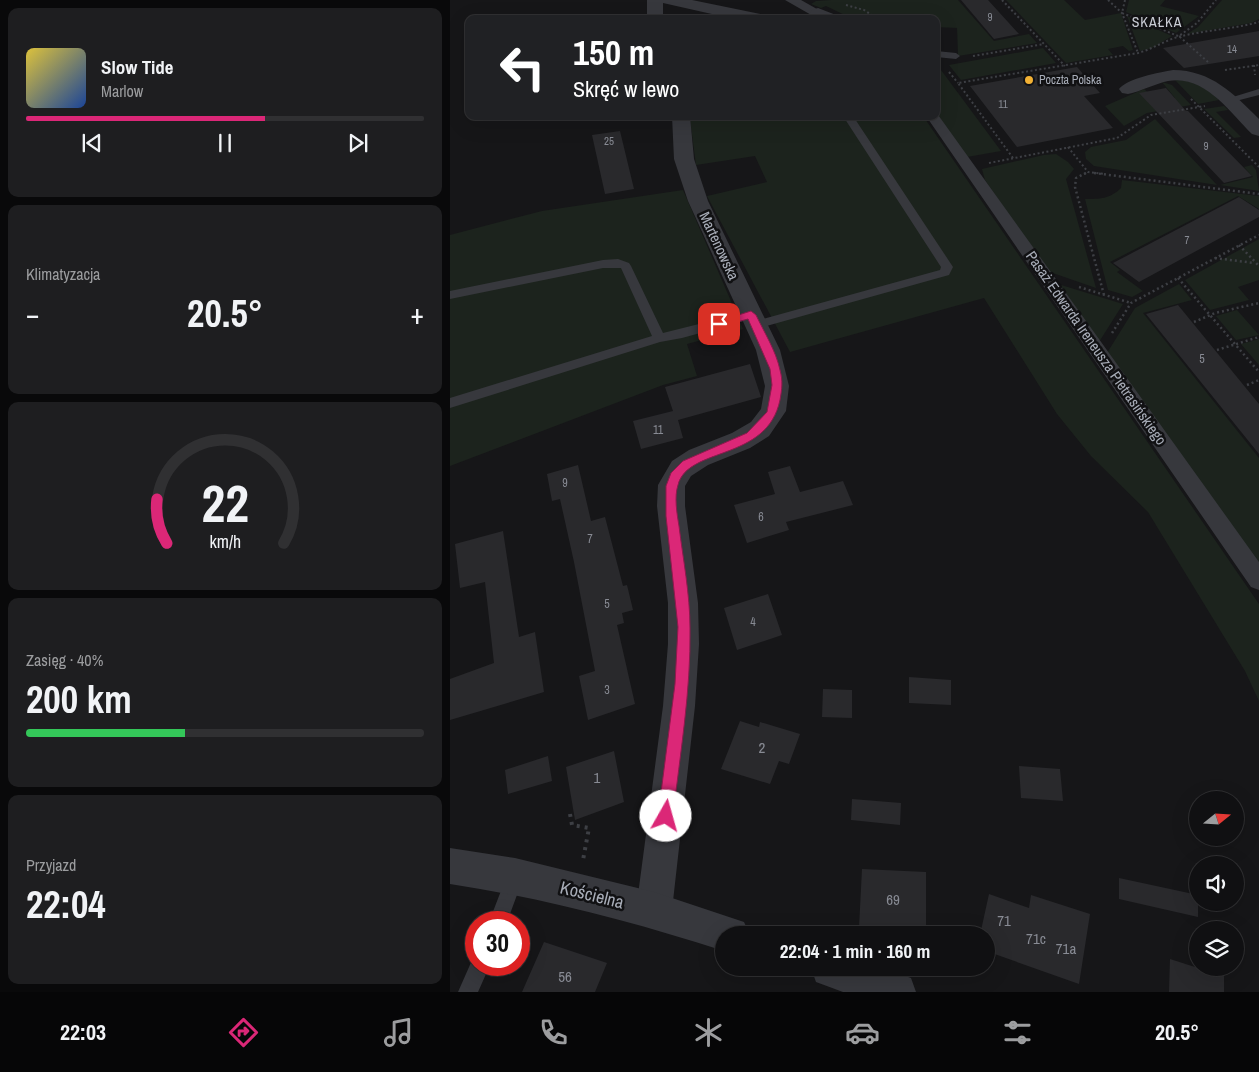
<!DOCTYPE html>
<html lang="pl">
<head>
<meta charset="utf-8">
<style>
	body { margin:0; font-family:"Archivo Narrow",sans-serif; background:#1e1e20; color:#f1f3f6; height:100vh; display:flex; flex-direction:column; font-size:19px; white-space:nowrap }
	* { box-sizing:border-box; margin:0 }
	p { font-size:16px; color:#9c9d9f }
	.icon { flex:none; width:28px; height:28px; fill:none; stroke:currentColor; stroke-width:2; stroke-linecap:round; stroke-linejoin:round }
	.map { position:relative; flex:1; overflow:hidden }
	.sheet { display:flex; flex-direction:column; gap:8px; padding:8px; background:#09090a; width:450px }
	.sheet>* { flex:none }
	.banner { position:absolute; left:15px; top:15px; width:475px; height:105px; border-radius:10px; box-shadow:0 5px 20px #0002,0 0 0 1px #303032; background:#202124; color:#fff; overflow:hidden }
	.needle { width:32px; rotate:72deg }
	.controls { position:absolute; left:739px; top:791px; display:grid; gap:10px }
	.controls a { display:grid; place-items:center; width:55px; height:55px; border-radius:50%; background:#101012; box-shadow:0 5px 20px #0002,0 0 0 1px #303032; font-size:25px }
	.speed { position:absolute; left:15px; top:911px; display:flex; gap:10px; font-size:25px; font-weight:700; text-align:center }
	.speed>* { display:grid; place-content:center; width:65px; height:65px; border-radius:50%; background:#101012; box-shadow:0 5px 20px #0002,0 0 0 1px #303032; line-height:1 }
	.speed .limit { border:8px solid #d22; background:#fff; color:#111 }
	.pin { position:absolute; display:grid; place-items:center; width:42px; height:42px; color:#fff; margin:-21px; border-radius:10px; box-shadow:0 2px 8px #0006 }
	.me { position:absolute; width:55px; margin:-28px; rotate:7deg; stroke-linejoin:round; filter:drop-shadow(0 0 4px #0008) }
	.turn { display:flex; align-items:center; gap:18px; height:105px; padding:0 25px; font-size:22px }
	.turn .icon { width:65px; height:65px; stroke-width:2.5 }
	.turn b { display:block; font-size:35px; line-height:42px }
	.big { font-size:38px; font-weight:700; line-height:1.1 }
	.sheet .widget { flex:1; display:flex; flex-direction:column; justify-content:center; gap:8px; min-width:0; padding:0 18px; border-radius:10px; background:#1e1e20 }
	.sheet .dial { align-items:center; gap:0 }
	.dial svg { height:130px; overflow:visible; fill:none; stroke:#303032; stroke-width:7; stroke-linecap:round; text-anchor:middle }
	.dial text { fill:#f1f3f6; stroke:none }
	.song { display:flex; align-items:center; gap:15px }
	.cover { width:60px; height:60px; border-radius:8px; background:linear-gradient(135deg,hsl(50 70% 55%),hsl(220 70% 35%)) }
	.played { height:5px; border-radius:2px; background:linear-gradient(90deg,#db2777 60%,#303032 60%) }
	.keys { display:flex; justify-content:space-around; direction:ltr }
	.heat { display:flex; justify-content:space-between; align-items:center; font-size:28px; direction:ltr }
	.charge { height:8px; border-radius:4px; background:linear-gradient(90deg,#34c759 40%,#303032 0) }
	.trip { position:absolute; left:265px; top:926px; width:280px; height:50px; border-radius:25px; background:#101012; box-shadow:0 5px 20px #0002,0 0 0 1px #303032; font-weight:700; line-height:50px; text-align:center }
	.menu { display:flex; height:80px; justify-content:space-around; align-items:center; background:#060607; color:#9c9d9f }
	.menu .icon { width:35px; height:35px }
	.menu .active { color:#db2777 }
	.menu b { font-size:22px; color:#f1f3f6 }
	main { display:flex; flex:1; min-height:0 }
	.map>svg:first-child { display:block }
</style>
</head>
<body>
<main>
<section class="sheet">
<div class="widget">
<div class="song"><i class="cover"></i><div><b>Slow Tide</b><p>Marlow</p></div></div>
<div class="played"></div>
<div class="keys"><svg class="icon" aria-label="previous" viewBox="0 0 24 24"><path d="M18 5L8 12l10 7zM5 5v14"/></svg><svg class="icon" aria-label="pause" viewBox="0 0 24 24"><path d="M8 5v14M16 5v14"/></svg><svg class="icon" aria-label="next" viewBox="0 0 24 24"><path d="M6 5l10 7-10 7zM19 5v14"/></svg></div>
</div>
<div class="widget"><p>Klimatyzacja</p>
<div class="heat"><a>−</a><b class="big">20.5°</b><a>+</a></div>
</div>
<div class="widget dial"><svg viewBox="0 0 100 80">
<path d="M14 69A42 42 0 1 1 86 69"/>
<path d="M14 69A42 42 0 0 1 8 42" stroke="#db2777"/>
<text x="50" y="56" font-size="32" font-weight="700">22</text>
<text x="50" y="72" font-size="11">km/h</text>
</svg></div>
<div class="widget"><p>Zasięg · 40%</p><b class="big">200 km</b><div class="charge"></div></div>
<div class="widget"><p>Przyjazd</p><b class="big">22:04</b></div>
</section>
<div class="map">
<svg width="809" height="992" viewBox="0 0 809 992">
	<rect width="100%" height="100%" fill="#161618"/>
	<!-- green -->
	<path fill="#1c231d" d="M381,0H508L544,41L579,34L587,43L508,56L507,28L486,27V19H403L376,6L371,8L361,4L366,1Z
		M556,0H614L635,20L671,13L683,50L679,51L673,46L658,49L663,55L616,63Z
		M679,0H715L710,6L749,16L726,33L676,12Z
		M772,0H809V19L801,23L737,34L748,27Z
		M677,16L722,36L702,48L690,51Z
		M593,48L606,63L511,80L499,65Z
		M491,70L551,151L517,157L486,113V71Z
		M725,80C744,80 755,87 769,100L748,104Z
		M712,82L722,85L741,105L697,113L674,126L655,106L694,89L706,100L725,98Z
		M774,106L778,110L766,112L791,137L784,138L754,109Z
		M254,116H473L809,604V701L795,671L698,512L641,456L607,414L534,298L340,352L257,196L317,182L305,156L246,165L240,119Z
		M705,119L767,185L644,166L636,159L635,152L641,147L676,140Z
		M606,154L618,162L624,169L616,179L646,288L597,271L535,180L532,169L594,155Z
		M802,165L806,170L809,191L770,185L803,177L794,167Z
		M672,180L809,196V209L788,196L660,262L670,270L667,272L693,291L682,297L658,290L635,199C650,199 660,199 671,188Z
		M233,190L293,329L237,344L247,376L213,385L0,466V235L92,211Z
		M809,239V280L788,287L799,300L760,310L735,280Z
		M608,284L673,304L649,342Z
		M729,284L742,300L693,313L809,458V569L657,353L685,308Z
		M787,310L809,335L786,340L766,316Z
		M809,339V365L791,344Z"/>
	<!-- building -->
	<path fill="#29292c" d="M511,0H538L569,34L544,39Z
		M809,31V56L734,68L713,48Z
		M627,67L650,93L634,96L663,128L567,147L520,86Z
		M716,88L736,111H738L802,176L774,183L689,93Z
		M170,131L184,189L155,194L142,135Z
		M789,197L809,210V217L689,282L663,263Z
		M728,305L809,404V454L696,314Z
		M300,364L311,397L228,420L233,438L191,449L183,421L223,411L215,387Z
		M128,465L141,521L155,517L173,586L177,585L183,610L172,613L174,623L167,625L185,704L138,720L129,676L145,671L124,562L110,499L102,501L97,474Z
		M340,466L350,492L393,481L403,505L336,522L339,530L297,543L284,505L325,494L318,472Z
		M53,531L69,637L85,632L94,692L0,720V679L44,663L35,582L10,588L5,544Z
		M318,594L332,635L287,650L274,608Z
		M459,677L501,680V705L459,703Z
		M373,689L402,690V718L372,717Z
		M290,721L309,727L310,722L350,734L339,764L329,761L320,784L271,769Z
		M164,751L174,802L125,820L116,767Z
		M98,756L102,781L58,794L55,770Z
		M569,766L610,769L613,801L571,798Z
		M402,799L451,803L450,825L401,820Z
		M412,869L476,872V932L409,928Z
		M669,878L748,895V917L669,899Z
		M539,894L579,908L581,895L640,914L629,984L536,951V935H530Z
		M94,942L157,963L145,992H72Z
		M720,959L748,968H774V992H719Z"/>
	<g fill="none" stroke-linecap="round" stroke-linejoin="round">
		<!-- path-far2 -->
		<path stroke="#3d3f44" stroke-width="2" stroke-dasharray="2 2.5" stroke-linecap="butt" d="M552,0L615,66
			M658,0L672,13L688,53
			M675,0L672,13L728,36
			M396,5L414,10L428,19
			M523,56L594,44
			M758,62L729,36L747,23L766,0
			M804,65L805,75
			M775,70L809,65
			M499,72L508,83
			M741,99L809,167
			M618,147L638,172L654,174
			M563,158L508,83L688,53C703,49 717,39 732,36C757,30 784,29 809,22
			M539,163L667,138L701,115L755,106
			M634,174L638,172"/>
		<!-- path-far1 -->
		<path stroke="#3d3f44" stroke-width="2.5" stroke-dasharray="2 3" stroke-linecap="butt" d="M636,173L626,178L625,187L654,295
			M644,173L809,194
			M789,245L809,266
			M765,258L804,263
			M728,278L809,372
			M629,287L681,303
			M744,322L765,313L809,303
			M662,333L681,303L809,235
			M767,350L809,337
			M797,385L809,380"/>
		<!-- path -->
		<path stroke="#3d3f44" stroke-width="4" stroke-dasharray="3 5" stroke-linecap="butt" d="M120,814L122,825L139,828L133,860"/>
		<!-- service -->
		<path fill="#37383d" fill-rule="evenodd" d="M486,51L506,53L510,56L506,59L486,57Z
			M809,89V95L778,103L773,100Z
			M393,116H403L503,267L499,275L306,329L302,328L300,325L302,322L490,270L491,267Z
			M168,259L179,263L181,266L213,333L301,311L307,315L305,318L232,338L210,342L0,408V398L202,336L171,268H153L0,299V291L153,260Z
			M65,867L71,870L74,876L57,922H39L59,870Z
			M26,957V965H40L28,992H8L23,958Z"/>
		<!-- pedestrian -->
		<path fill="#37383d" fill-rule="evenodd" d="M335,0H351L374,13L368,17L363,16Z
			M486,112L809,562V590L801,587L476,116H486Z"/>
		<!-- minor -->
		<path fill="#37383d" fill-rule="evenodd" d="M197,0H242L315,15L317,19H284L213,3V19H197Z
			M368,8L386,15L388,19C378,19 366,22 360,13L362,10Z
			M723,70C761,70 784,94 809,119V136L802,134C780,112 754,74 718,81C704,84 692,91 678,94L672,93L669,89C676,79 710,72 723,70Z
			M222,116H240L244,159L258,201L330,350L339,386L336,411L319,436L300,448L258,465L241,476L235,486V506L248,603L249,644L245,706L222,910L217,923L204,928L191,923L186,910L213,706L218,644V603L207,506L208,485L222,461L239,450L282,433L301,422L311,409L315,386L306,350L238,201L224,159Z"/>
		<!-- tertiary -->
		<path fill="#37383d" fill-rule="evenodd" d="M0,848L65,858L204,892L294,922L300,935H274V951C184,922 93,898 0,884Z
			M361,968H433L461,978L466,992H393L366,982Z"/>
	</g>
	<!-- route -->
	<path fill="#db2777" stroke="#8e194d" d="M301,311L306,315C314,332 326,351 330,370C333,381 332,389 330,400C317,462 238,446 228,485C224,497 227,514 229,526C233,559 240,594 240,628C241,691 230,754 223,816L221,821L216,823L211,821L208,816L225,684L228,627L216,516V486L221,473L233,461L297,433L317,412L322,385L320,369L298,319L269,327L264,324L266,322Z"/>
	<!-- markers -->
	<circle fill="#f2b134" stroke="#111113" stroke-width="2" cx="579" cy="80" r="5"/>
	<g text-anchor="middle" stroke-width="5" stroke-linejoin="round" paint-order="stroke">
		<!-- far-number labels -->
		<g font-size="11" fill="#888b94">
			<text x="540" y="21">9</text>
			<text x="782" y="53">14</text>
			<text x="553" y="108">11</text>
			<text x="159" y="145">25</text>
			<text x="756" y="150">9</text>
			<text x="737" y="244">7</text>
		</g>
		<!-- far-poi labels -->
		<g font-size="12" fill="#a8adb8" stroke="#111113" text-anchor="start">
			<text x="589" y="84">Poczta Polska</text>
		</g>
		<!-- number labels -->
		<g font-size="12" fill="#888b94">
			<text x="752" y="363">5</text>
			<text x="208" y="434">11</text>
			<text x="115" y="487">9</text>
			<text x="311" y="521">6</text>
			<text x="140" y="543">7</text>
			<text x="157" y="608">5</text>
			<text x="303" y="626">4</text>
			<text x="157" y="694">3</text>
		</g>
		<!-- far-neighbourhood labels -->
		<g font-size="14" letter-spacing="1" fill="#c9ccd4" stroke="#111113">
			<text x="707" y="27">SKAŁKA</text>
		</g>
		<!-- street labels -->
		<g font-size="15" fill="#a8adb8" stroke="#111113">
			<text transform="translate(269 246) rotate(65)" y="5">Martenowska</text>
			<text transform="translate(646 348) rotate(55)" y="5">Pasaż Edwarda Ireneusza Pietrasińskiego</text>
		</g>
		<!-- near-number labels -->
		<g font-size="15" fill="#888b94">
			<text x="312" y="753">2</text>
			<text x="147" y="783">1</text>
			<text x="443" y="905">69</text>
			<text x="554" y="926">71</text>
			<text x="586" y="944">71c</text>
			<text x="616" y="954">71a</text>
			<text x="115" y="982">56</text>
		</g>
		<!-- near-street labels -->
		<g font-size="18" fill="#a8adb8" stroke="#111113">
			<text transform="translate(142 895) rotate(14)" y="6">Kościelna</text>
		</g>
	</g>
</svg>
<div class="controls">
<a><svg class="needle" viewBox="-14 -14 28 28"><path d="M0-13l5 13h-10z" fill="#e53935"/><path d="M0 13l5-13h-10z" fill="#9c9d9f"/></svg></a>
<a><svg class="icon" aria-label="sound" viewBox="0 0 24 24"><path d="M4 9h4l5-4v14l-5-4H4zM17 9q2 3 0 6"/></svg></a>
<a><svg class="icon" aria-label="layers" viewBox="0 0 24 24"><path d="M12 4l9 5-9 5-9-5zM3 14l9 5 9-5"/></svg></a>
</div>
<div class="speed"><div class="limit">30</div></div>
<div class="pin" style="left:269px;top:324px;background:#d93025"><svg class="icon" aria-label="arrive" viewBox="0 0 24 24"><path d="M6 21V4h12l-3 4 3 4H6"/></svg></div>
<svg class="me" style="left:216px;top:816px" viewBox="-20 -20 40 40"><circle r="19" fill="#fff"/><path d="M0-13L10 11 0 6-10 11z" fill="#db2777"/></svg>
<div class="trip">22:04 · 1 min · 160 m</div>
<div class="banner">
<div class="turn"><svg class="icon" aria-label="left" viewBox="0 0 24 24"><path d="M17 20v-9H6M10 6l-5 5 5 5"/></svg><div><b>150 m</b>Skręć w lewo</div></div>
</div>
</div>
</main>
<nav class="menu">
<b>22:03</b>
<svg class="icon active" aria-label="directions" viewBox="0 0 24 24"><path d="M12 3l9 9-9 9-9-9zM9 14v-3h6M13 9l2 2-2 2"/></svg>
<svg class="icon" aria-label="music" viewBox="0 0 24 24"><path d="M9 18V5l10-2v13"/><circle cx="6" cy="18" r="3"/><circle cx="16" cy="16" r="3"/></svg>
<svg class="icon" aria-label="phone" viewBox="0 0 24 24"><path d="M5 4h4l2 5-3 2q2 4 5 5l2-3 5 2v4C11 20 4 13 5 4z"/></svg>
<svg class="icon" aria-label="climate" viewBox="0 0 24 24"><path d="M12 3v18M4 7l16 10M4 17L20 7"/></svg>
<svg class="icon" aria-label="car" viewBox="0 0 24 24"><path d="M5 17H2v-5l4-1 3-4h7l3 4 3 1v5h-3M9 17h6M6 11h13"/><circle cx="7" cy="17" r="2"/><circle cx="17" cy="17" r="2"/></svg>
<svg class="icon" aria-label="filters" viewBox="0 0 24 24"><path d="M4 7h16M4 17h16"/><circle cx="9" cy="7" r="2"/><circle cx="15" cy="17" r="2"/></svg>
<b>20.5°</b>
</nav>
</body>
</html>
